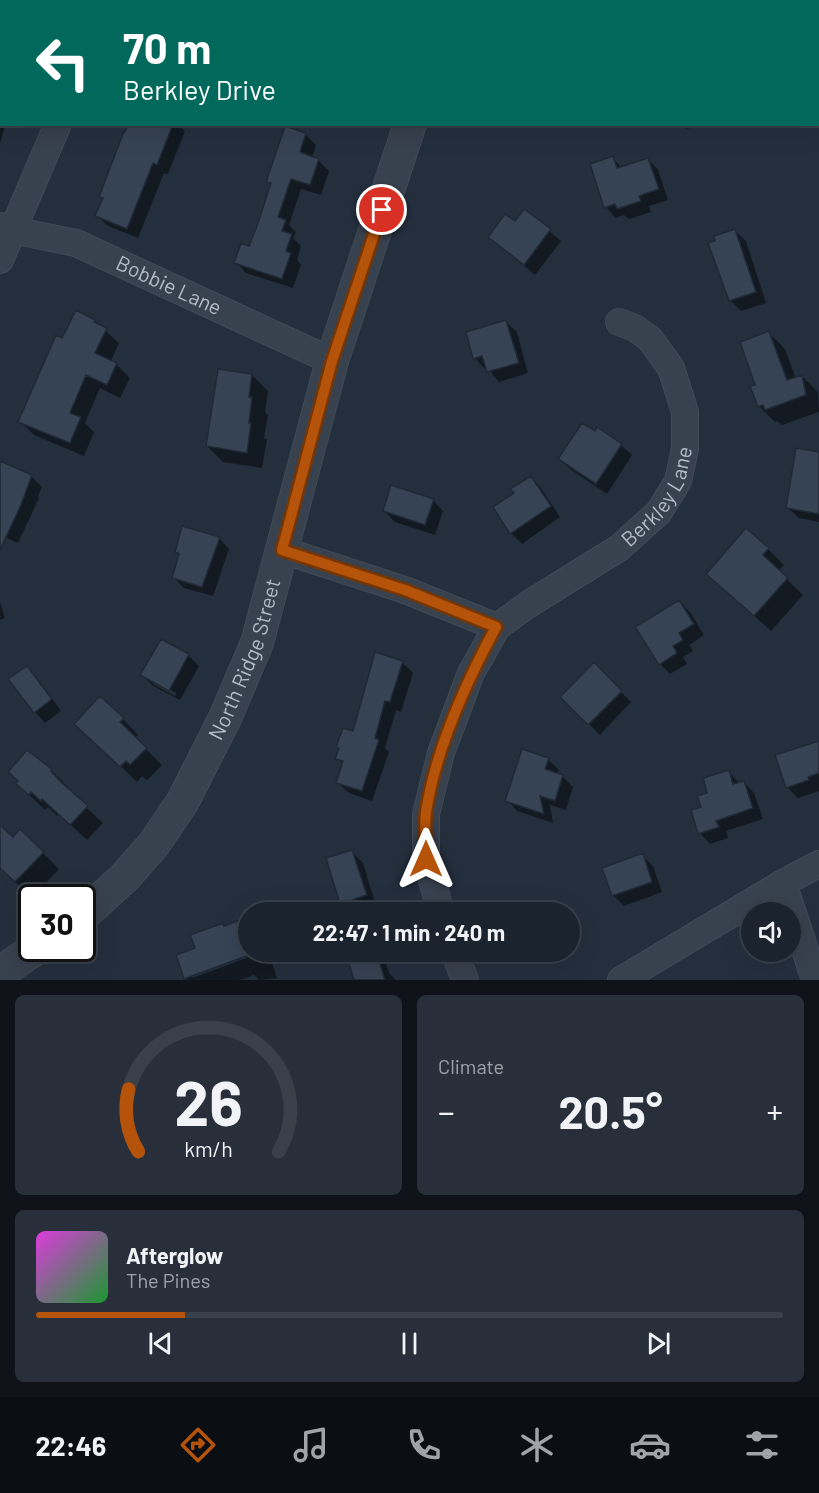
<!DOCTYPE html>
<html lang="en">
<head>
<meta charset="utf-8">
<style>
	body { margin:0; font-family:Barlow,sans-serif; background:#282f3a; color:#f1f3f6; height:100vh; display:flex; flex-direction:column; font-size:22px; white-space:nowrap }
	* { box-sizing:border-box; margin:0 }
	p { font-size:20px; color:#a0a4aa }
	.icon { flex:none; width:33px; height:33px; fill:none; stroke:currentColor; stroke-width:2; stroke-linecap:round; stroke-linejoin:round }
	.map { position:relative; height:980px; overflow:hidden }
	.sheet { display:flex; flex-direction:column; gap:15px; padding:15px; background:#0f1319; flex:1 }
	.sheet>* { flex:none }
	.banner { position:absolute; left:0px; top:0px; width:819px; height:126px; box-shadow:0 6px 24px #0002,0 0 0 2px #39404a; background:#00695c; color:#fff; overflow:hidden }
	.fabs { position:absolute; left:741px; top:902px; display:grid; gap:12px }
	.fabs a { display:grid; place-items:center; width:60px; height:60px; border-radius:50%; background:#1b232e; box-shadow:0 6px 24px #0002,0 0 0 2px #39404a; font-size:30px }
	.speed { position:absolute; left:18px; top:884px; display:flex; gap:12px; font-size:30px; font-weight:700; text-align:center }
	.speed>* { display:grid; place-content:center; width:78px; height:78px; border-radius:50%; background:#1b232e; box-shadow:0 6px 24px #0002,0 0 0 2px #39404a; line-height:1 }
	.speed .limit { border:3px solid #111; border-radius:9px; background:#fff; color:#111 }
	.pin { position:absolute; display:grid; place-items:center; width:51px; height:51px; color:#fff; margin:-26px; border:3px solid #fff; border-radius:50%; box-shadow:0 2px 6px #0007 }
	.me { position:absolute; width:66px; margin:-33px; rotate:0deg; stroke-linejoin:round; filter:drop-shadow(0 0 4px #0008) }
	.turn { display:flex; align-items:center; gap:21px; height:126px; padding:0 24px; font-size:27px }
	.turn .icon { width:78px; height:78px; stroke-width:2.5 }
	.turn b { display:block; font-size:42px; line-height:51px }
	.big { font-size:45px; font-weight:700; line-height:1.1 }
	.sheet .card { flex:1; display:flex; flex-direction:column; justify-content:center; gap:9px; min-width:0; padding:0 21px; border-radius:9px; background:#282f3a }
	.sheet .dial { align-items:center; gap:0 }
	.dial svg { height:156px; overflow:visible; fill:none; stroke:#39404a; stroke-width:7; stroke-linecap:round; text-anchor:middle }
	.dial text { fill:#f1f3f6; stroke:none }
	.song { display:flex; align-items:center; gap:18px }
	.cover { width:72px; height:72px; border-radius:9px; background:linear-gradient(135deg,hsl(300 70% 55%),hsl(130 70% 35%)) }
	.played { height:6px; border-radius:3px; background:linear-gradient(90deg,#b45309 20%,#39404a 20%) }
	.keys { display:flex; justify-content:space-around; direction:ltr }
	.heat { display:flex; justify-content:space-between; align-items:center; font-size:33px; direction:ltr }
	.sheet .tiles { flex:1; display:grid; gap:15px; grid-template-columns:1fr 1fr }
	.card:last-child { grid-column:span 2 }
	.trip { position:absolute; left:238px; top:902px; width:342px; height:60px; border-radius:30px; background:#1b232e; box-shadow:0 6px 24px #0002,0 0 0 2px #39404a; font-weight:700; line-height:60px; text-align:center }
	.dock { display:flex; height:96px; justify-content:space-around; align-items:center; background:#0b0e12; color:#a0a4aa }
	.dock .icon { width:42px; height:42px }
	.dock .current { color:#b45309 }
	.dock b { font-size:27px; color:#f1f3f6 }
	.map>svg:first-child { display:block }
</style>
</head>
<body>
<div class="map">
<svg width="819" height="980" viewBox="0 0 819 980">
	<rect width="100%" height="100%" fill="#242f3e"/>
	<!-- shadow -->
	<path fill="#0007" fill-rule="evenodd" d="M0,0L39,2H2V72Z
		M177,0H235L177,2Z
		M352,0H432L351,2Z
		M745,0H808L804,2Z
		M0,113L2,124H6L0,143Z
		M130,124H178L185,131L168,174L164,173L138,238L108,226L97,216L104,200L100,196Z
		M683,124H701L687,129Z
		M305,134L316,145L312,158L318,160L329,171L321,195L301,189L289,225L296,232L293,238L301,246L297,260L301,265L293,288L246,273L236,262L250,248L272,185L268,182Z
		M612,158L622,168L648,159L658,170L668,200L649,206L651,212L629,219L624,215L616,218L606,207Z
		M525,211L561,241L535,275L490,237L515,223Z
		M735,231L746,241L766,303L741,311L730,300Z
		M94,321L119,343L111,361L116,364L130,378L120,398L100,388L85,423L94,432L84,456L34,435L20,421L63,340Z
		M506,322L517,332L528,373L499,382L487,368L485,369L475,358Z
		M769,333L785,349L796,379L802,376L818,392L819,412L782,425L777,421L775,422L759,406Z
		M252,375L268,391L265,412L268,415L264,438L267,440L262,468L223,462L207,446Z
		M621,445L632,455L607,494L570,469L560,459Z
		M819,454V522L799,518L788,508Z
		M0,471L31,476L42,487L38,496L39,498L18,543L0,535Z
		M531,477L541,488L560,517L522,544L511,533L495,507L516,494Z
		M433,500L443,511L435,535L395,522L384,511Z
		M219,538L229,549L213,596L184,588L174,578L180,555L177,552Z
		M768,549L784,565L778,571L803,595L771,631L724,589Z
		M679,601L690,612L704,635L689,645L693,651L683,657L687,664L670,674L660,664Z
		M0,602L5,618L0,620Z
		M188,655L199,666L180,700L153,686L142,675ZM153,680L176,693L175,696L153,684Z
		M402,662L413,673L401,712L396,710L385,748L389,752L372,801L349,793L338,783L344,765L337,758Z
		M594,665L631,702L600,735L562,697Z
		M27,668L37,678L61,711L45,723L35,712Z
		M123,719L138,735L135,738L162,765L147,780L142,776L137,782L92,739Z
		M819,742V791L798,798L787,787Z
		M548,759L559,770L557,775L563,777L573,787L566,810L550,805L553,823L517,811L507,800Z
		M51,770L67,786L65,788L103,823L87,840L59,814L57,816L48,807L45,810L17,783Z
		M728,771L740,784L744,782L754,793L763,819L726,831L728,838L710,844L700,833L703,808L709,794Z
		M0,827L13,839L43,853L59,869L32,897L0,868Z
		M352,852L363,863L376,906L357,912H351L342,903Z
		M642,855L653,866L662,892L624,906L613,895Z
		M559,908L563,912H545Z
		M570,920L578,947L570,949Z
		M249,922V951H268L277,978L259,980L254,975L240,980H187L185,978L196,949L225,927ZM248,954L249,957L192,978V974Z
		M347,951H382L389,973L396,980H356Z
		M531,951H564L539,959Z"/>
	<!-- building -->
	<path fill="#364354" stroke="#1f2835" stroke-width="1.5" d="M128,124H173L157,165L153,163L127,229L95,216L103,198L99,197L124,131L125,132Z
		M285,126L306,133L300,152L319,159L310,185L291,179L278,217L286,220L282,231L292,234L286,251L291,253L282,279L234,263L241,243L249,246L258,223L271,183L266,182Z
		M613,156L617,168L648,158L659,189L639,196L641,201L617,209L615,204L604,208L590,164Z
		M524,209L551,229L524,265L488,237L505,214L515,221Z
		M735,229L756,292L729,301L708,243L715,241L714,236Z
		M76,310L95,320L94,322L107,328L95,353L117,363L107,385L86,375L70,413L81,417L70,443L18,422L56,335L62,338Z
		M506,320L519,363L487,372L482,356L473,359L466,332Z
		M769,331L787,380L802,375L806,395L765,410L763,405L758,407L750,386L755,385L740,342Z
		M218,369L252,374L249,397H252L249,423H251L247,453L206,446Z
		M582,423L595,431L597,427L622,444L596,484L558,459Z
		M796,448L819,452V514L786,508Z
		M0,461L32,475L21,505L0,550Z
		M531,476L551,506L510,534L493,507L514,493L510,489Z
		M391,485L434,499L425,525L383,511Z
		M182,526L220,537L202,587L172,578L179,554L175,552Z
		M746,528L769,548L763,555L788,578L754,616L706,574Z
		M679,600L694,624L679,633L683,640L673,646L677,653L659,665L635,627Z
		M161,639L189,654L169,691L140,675Z
		M375,652L403,661L390,702L385,701L375,738L379,740L362,791L336,783L343,761L335,759L339,748L336,747L343,728L353,731Z
		M594,662L622,691L588,725L560,697Z
		M27,666L52,699L34,713L8,679Z
		M100,696L124,718L120,722L147,748L130,765L126,761L120,767L74,724Z
		M819,741V773L808,777L809,780L786,788L775,755Z
		M522,749L549,758L545,769L563,775L555,801L540,796L544,814L505,801Z
		M27,750L52,769L51,771L59,780L88,806L70,825L42,799L41,801L31,792L29,795L15,783L18,781L8,772Z
		M729,770L733,784L744,781L753,808L716,821L719,827L698,834L691,810L701,807L697,796L707,793L703,778Z
		M0,825L13,837L20,829L44,852L15,882L0,868Z
		M352,850L367,895L340,904L326,858Z
		M643,853L652,882L612,896L602,868Z
		M249,917V955L184,979L176,955L195,948L190,935L223,923L224,926Z
		M345,951H376L385,980H354Z"/>
	<g fill="none" stroke-linecap="round" stroke-linejoin="round">
		<!-- minor casing -->
		<g stroke="#414a57" stroke-width="28">
			<g id="minor">
				<path d="M105,2L106,0"/>
				<path id="s1" d="M0,226L12,230L76,243L332,361"/>
				<path d="M0,260L58,124"/>
				<path d="M282,550L405,590L497,627"/>
				<path d="M783,883L815,980"/>
				<path id="s2" d="M441,912L426,859V814L441,753L471,673L497,627L529,604L619,548L659,512L678,481L685,449V412L671,368L650,339L635,328L619,322"/>
				<path d="M454,951L465,980"/>
				<path d="M621,980L783,883L819,864"/>
			</g>
		</g>
		<!-- tertiary casing -->
		<g stroke="#414a57" stroke-width="34">
			<g id="tertiary">
				<path d="M494,2L496,0"/>
				<path id="s3" d="M82,916L124,878L154,844L183,801L225,718L257,643L332,361L410,124"/>
				<path d="M0,973L36,948"/>
			</g>
		</g>
		<!-- minor -->
		<use href="#minor" stroke="#38414e" stroke-width="26"/>
		<!-- tertiary -->
		<use href="#tertiary" stroke="#38414e" stroke-width="32"/>
	</g>
	<g fill="none" stroke-linecap="round" stroke-linejoin="round">
		<!-- route casing -->
		<g stroke="#753606" stroke-width="15">
			<path id="route" d="M382,210L332,361L282,550L405,590L496,627C465,684 436,748 426,812C424,827 426,844 426,859"/>
		</g>
		<!-- route -->
		<use href="#route" stroke="#b45309" stroke-width="10"/>
	</g>
	<g text-anchor="middle" stroke-width="6" stroke-linejoin="round" paint-order="stroke">
		<!-- street labels -->
		<g font-size="21" fill="#b4bcc9" stroke="#1d2633">
			<text dy="7" stroke="none"><textPath href="#s1" startOffset="180">Bobbie Lane</textPath></text>
			<text dy="7" stroke="none"><textPath href="#s2" startOffset="513">Berkley Lane</textPath></text>
			<text dy="7" stroke="none"><textPath href="#s3" startOffset="309">North Ridge Street</textPath></text>
		</g>
	</g>
</svg>
<div class="fabs">
<a><svg class="icon" aria-label="sound" viewBox="0 0 24 24"><path d="M4 9h4l5-4v14l-5-4H4zM17 9q2 3 0 6"/></svg></a>
</div>
<div class="speed"><div class="limit">30</div></div>
<div class="pin" style="left:382px;top:210px;background:#d93025"><svg class="icon" aria-label="arrive" viewBox="0 0 24 24"><path d="M6 21V4h12l-3 4 3 4H6"/></svg></div>
<svg class="me" style="left:426px;top:859px" viewBox="-20 -20 40 40"><path d="M0-17L14 15 0 8-14 15z" fill="#b45309" stroke="#fff" stroke-width="4"/></svg>
<div class="trip">22:47 · 1 min · 240 m</div>
<div class="banner">
<div class="turn"><svg class="icon" aria-label="left" viewBox="0 0 24 24"><path d="M17 20v-9H6M10 6l-5 5 5 5"/></svg><div><b>70 m</b>Berkley Drive</div></div>
</div>
</div>
<section class="sheet">
<div class="tiles">
<div class="card dial"><svg viewBox="0 0 100 80">
<path d="M14 69A42 42 0 1 1 86 69"/>
<path d="M14 69A42 42 0 0 1 9 37" stroke="#b45309"/>
<text x="50" y="56" font-size="32" font-weight="700">26</text>
<text x="50" y="72" font-size="11">km/h</text>
</svg></div>
<div class="card"><p>Climate</p>
<div class="heat"><a>−</a><b class="big">20.5°</b><a>+</a></div>
</div>
<div class="card">
<div class="song"><i class="cover"></i><div><b>Afterglow</b><p>The Pines</p></div></div>
<div class="played"></div>
<div class="keys"><svg class="icon" aria-label="previous" viewBox="0 0 24 24"><path d="M18 5L8 12l10 7zM5 5v14"/></svg><svg class="icon" aria-label="pause" viewBox="0 0 24 24"><path d="M8 5v14M16 5v14"/></svg><svg class="icon" aria-label="next" viewBox="0 0 24 24"><path d="M6 5l10 7-10 7zM19 5v14"/></svg></div>
</div>
</div>
</section>
<nav class="dock">
<b>22:46</b>
<svg class="icon current" aria-label="directions" viewBox="0 0 24 24"><path d="M12 3l9 9-9 9-9-9zM9 14v-3h6M13 9l2 2-2 2"/></svg>
<svg class="icon" aria-label="music" viewBox="0 0 24 24"><path d="M9 18V5l10-2v13"/><circle cx="6" cy="18" r="3"/><circle cx="16" cy="16" r="3"/></svg>
<svg class="icon" aria-label="phone" viewBox="0 0 24 24"><path d="M5 4h4l2 5-3 2q2 4 5 5l2-3 5 2v4C11 20 4 13 5 4z"/></svg>
<svg class="icon" aria-label="climate" viewBox="0 0 24 24"><path d="M12 3v18M4 7l16 10M4 17L20 7"/></svg>
<svg class="icon" aria-label="car" viewBox="0 0 24 24"><path d="M5 17H2v-5l4-1 3-4h7l3 4 3 1v5h-3M9 17h6M6 11h13"/><circle cx="7" cy="17" r="2"/><circle cx="17" cy="17" r="2"/></svg>
<svg class="icon" aria-label="filters" viewBox="0 0 24 24"><path d="M4 7h16M4 17h16"/><circle cx="9" cy="7" r="2"/><circle cx="15" cy="17" r="2"/></svg>
</nav>
</body>
</html>
